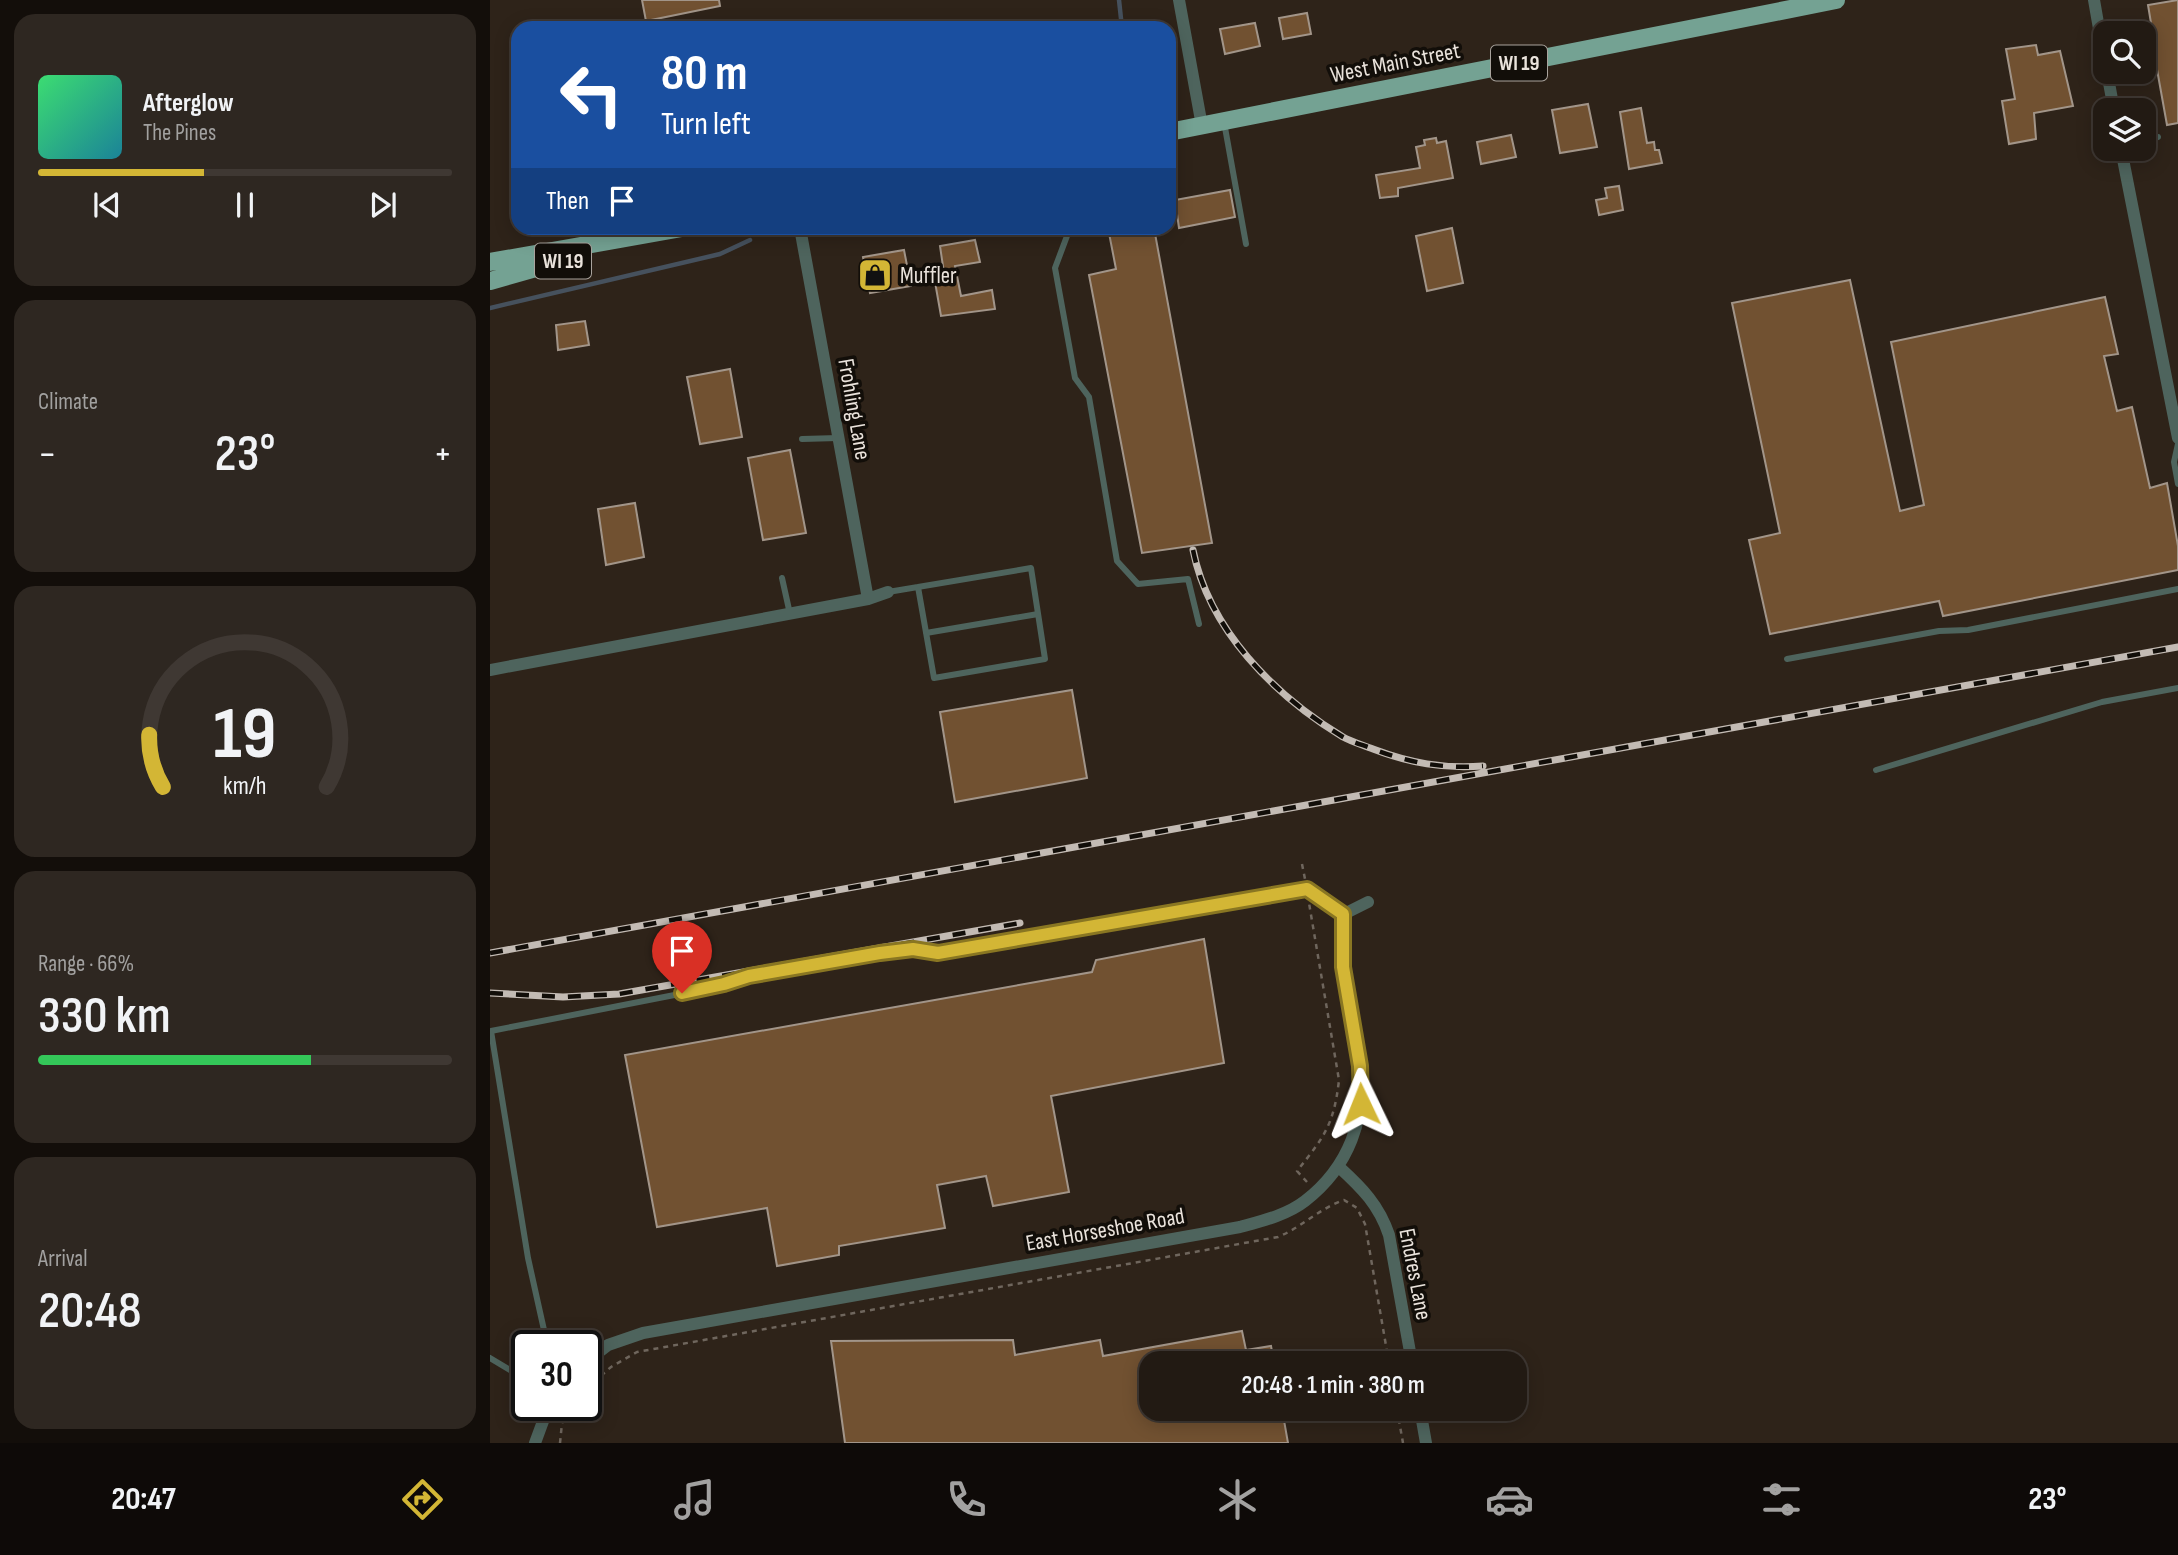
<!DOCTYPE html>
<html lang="en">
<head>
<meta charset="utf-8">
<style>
	body { margin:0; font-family:"Sofia Sans Condensed",sans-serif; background:#2e2721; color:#f1f3f6; height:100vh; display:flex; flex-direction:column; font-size:26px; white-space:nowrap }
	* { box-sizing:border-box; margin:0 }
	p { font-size:23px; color:#a2a1a0 }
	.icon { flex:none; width:38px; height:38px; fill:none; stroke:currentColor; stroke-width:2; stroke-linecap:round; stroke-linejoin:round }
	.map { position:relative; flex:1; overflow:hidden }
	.sheet { display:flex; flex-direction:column; gap:14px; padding:14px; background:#130e0a; width:490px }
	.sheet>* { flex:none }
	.hud { position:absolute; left:21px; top:21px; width:665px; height:214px; border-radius:21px; box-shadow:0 4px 18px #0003,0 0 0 2px #3f3833; background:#1a4fa0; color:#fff; overflow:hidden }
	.tools { position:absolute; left:1603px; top:21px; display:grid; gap:14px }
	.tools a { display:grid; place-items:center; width:63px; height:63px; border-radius:14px; background:#221a13; box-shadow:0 4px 18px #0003,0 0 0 2px #3f3833; font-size:35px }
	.speed { position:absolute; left:21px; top:1330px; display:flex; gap:14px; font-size:35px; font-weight:700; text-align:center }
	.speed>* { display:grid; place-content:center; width:91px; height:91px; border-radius:50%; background:#221a13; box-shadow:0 4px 18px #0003,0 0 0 2px #3f3833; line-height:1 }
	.speed .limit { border:4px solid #111; border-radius:10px; background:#fff; color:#111 }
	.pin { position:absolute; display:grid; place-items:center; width:60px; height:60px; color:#fff; margin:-72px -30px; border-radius:50% 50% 50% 0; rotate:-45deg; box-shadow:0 0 7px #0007 }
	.pin .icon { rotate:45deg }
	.me { position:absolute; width:77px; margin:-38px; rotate:358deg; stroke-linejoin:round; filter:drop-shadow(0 0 5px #0008) }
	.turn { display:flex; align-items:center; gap:24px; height:147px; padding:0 35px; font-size:32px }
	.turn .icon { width:91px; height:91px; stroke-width:2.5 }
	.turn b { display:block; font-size:49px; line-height:60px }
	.then { display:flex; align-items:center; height:66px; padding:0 35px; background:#0003; gap:14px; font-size:26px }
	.big { font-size:52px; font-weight:600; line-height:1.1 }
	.sheet .card { flex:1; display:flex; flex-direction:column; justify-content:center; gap:10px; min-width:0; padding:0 24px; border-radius:21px; background:#2e2721 }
	.sheet .dial { align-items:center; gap:0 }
	.dial svg { height:182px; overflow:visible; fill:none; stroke:#3f3833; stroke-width:7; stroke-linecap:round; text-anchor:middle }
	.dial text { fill:#f1f3f6; stroke:none }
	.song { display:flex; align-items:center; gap:21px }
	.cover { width:84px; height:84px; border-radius:10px; background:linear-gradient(135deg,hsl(140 70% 55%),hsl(190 70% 35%)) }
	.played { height:7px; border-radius:4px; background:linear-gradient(90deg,#d3b635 40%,#3f3833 40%) }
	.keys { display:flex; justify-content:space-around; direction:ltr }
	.heat { display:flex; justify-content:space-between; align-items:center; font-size:38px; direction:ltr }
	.charge { height:10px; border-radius:5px; background:linear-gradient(90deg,#34c759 66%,#3f3833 0) }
	.trip { position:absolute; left:649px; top:1351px; width:388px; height:70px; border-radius:21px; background:#221a13; box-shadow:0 4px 18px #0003,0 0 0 2px #3f3833; font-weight:600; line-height:70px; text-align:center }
	.tab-bar { display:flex; height:112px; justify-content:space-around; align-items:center; background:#0e0a08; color:#a2a1a0 }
	.tab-bar .icon { width:49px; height:49px }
	.tab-bar .on { color:#d3b635 }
	.tab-bar b { font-size:32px; color:#f1f3f6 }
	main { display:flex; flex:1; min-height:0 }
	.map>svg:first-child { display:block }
</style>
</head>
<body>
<main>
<section class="sheet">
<div class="card">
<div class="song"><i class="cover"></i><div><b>Afterglow</b><p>The Pines</p></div></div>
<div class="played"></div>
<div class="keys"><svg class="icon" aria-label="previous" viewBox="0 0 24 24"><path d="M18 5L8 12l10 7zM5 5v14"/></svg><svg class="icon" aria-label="pause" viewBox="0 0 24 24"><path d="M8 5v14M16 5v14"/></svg><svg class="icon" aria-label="next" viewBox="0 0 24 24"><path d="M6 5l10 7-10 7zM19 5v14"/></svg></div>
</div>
<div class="card"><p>Climate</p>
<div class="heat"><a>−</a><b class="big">23°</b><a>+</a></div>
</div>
<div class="card dial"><svg viewBox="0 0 100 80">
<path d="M14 69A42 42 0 1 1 86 69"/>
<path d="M14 69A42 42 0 0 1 8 46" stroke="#d3b635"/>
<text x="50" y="56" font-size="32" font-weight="700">19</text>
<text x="50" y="72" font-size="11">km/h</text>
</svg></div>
<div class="card"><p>Range · 66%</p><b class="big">330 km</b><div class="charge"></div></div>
<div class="card"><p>Arrival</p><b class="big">20:48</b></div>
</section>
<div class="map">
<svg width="1688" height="1443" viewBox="0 0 1688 1443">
	<rect width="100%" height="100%" fill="#2e2319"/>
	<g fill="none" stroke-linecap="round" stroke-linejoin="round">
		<!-- stream -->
		<path stroke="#46515d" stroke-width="4.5" d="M629,0L632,28
			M0,308L230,254L260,240"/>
	</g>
	<!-- building -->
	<path fill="#715131" stroke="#a29589" stroke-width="2" d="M152,0H229L230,6L156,21Z
		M1688,0V123L1677,125L1661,36L1663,35L1658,5Z
		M817,13L821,34L793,39L789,18Z
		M765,23L770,46L735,54L730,29Z
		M1546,45L1548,55L1570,51L1583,106L1544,113L1546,139L1519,144L1512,101L1525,99L1516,49Z
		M1098,104L1107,147L1070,153L1062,110Z
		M1151,108L1157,143L1164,142L1165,150H1169L1172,163L1139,169L1130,112Z
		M1021,135L1026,157L991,164L987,142Z
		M946,138L947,143L956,141L963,178L908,188V196L890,198L886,175L930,168L926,147L935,145L934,140Z
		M1129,186L1133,210L1109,215L1106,200L1117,198L1115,188Z
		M740,190L745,217L689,228L685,200Z
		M618,228H664L722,543L652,553L599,275L626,269Z
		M962,228L973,283L937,291L926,236Z
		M485,240L490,262L465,266L471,296L502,290L505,309L451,316L445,282L455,280L450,246Z
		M414,250L421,286L380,293L373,257Z
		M1360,280L1410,511L1434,505L1401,342L1615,297L1628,354L1614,356L1627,411L1642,407L1660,488L1677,483L1688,546V570L1453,616L1449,601L1280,634L1259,540L1290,533L1242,303Z
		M95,321L99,345L68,350L66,325Z
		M240,369L252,437L210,444L197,377Z
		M300,450L316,533L273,540L258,458Z
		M145,503L154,557L116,565L108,509Z
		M582,690L597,778L465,802L450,712Z
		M714,939L734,1063L561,1096L579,1192L503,1206L496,1176L447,1185L455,1228L349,1246V1255L287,1266L277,1208L167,1227L135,1055L602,972L606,960Z
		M752,1331L756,1350L781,1346L784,1363H662V1409H792L798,1443H355L341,1341L523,1340L525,1355L610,1340L613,1356Z"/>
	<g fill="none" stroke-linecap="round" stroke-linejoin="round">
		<!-- path -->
		<path stroke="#6f665d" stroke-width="2.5" stroke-dasharray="5 5" stroke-linecap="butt" d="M812,864L815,879
			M817,1182L807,1171C834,1137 844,1125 849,1080L819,903
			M96,1389L121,1367L147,1352L788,1237C812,1227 830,1208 854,1200L867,1208L875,1224L899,1363
			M907,1409L913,1443
			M70,1443L72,1423L84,1405"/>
		<!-- lane -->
		<path stroke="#4e645d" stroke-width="6" d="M734,122L756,244
			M1654,140L1668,137
			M580,228L565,268L585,378L599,397L627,561L648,584L698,579L709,624
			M312,439L348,438
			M1688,444L1684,462L1688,484
			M292,578L300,614
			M398,592L541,568L555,659L444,678L428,587
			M436,633L548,614
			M1297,659L1449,631L1478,630L1688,589
			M1386,770L1612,702L1688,688
			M68,1346L54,1330L38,1258L1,1031L215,989L259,976L390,953L423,949L448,953L817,889L854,914
			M0,1358L37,1380"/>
		<!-- street -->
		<path stroke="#4e645d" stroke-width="12" d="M689,0L712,126
			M1604,0L1615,63
			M1617,72L1624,110
			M1631,149L1688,438
			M310,228L378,599
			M0,670L378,599L398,592
			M849,1167C872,1188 889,1205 899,1235L922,1363
			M96,1362L118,1345L153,1333L750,1227C772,1221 797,1215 815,1201C859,1167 877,1118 870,1063C865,1032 856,1000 853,968C851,950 853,932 854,914L878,902
			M930,1409L936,1443
			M45,1443L59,1405"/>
		<!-- primary -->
		<path stroke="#74a293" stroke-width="18" d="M679,132L1346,0
			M0,262L192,228
			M0,281L88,256"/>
		<!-- rail casing -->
		<g stroke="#c3bbb4" stroke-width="7">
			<path id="rail" d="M703,550C719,630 784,695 853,737C862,742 873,745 883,749C920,763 953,769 993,766
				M0,953L1688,647
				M0,993L73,997L129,994L530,923"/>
		</g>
		<!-- rail -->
		<use href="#rail" stroke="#120e09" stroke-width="4.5" stroke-dasharray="13" stroke-linecap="butt"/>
	</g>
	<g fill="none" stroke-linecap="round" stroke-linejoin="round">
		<!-- route casing -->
		<g stroke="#897622" stroke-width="18">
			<path id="route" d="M192,993L234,984L259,976L390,953L423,949L448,953L817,889L853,914V967L870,1066L871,1104"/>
		</g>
		<!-- route -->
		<use href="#route" stroke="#d3b635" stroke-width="12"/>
	</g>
	<!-- icons -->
	<defs>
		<g id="shop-square" transform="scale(1.75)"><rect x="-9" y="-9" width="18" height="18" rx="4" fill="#d3b635" stroke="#120e09"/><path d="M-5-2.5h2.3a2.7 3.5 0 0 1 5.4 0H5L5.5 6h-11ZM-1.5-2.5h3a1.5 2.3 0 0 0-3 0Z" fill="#111"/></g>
	</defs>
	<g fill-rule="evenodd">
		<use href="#shop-square" x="385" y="275"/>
	</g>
	<g text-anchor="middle" stroke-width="7" stroke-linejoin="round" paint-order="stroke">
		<!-- shield labels -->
		<g fill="#120e09" stroke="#a9a39d" stroke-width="2">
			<rect x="1001" y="45.5" width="56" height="35" rx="5"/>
			<rect x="45" y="243.5" width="56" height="35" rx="5"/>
		</g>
		<g font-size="21" font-weight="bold" fill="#eae3dc">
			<text x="1029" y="70">WI 19</text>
			<text x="73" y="268">WI 19</text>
		</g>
		<!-- street labels -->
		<g font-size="23" fill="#eae3dc" stroke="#120e09">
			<text transform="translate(905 62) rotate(-11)" y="8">West Main Street</text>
			<text transform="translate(365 409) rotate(80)" y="8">Frohling Lane</text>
			<text transform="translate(615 1229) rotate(-10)" y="8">East Horseshoe Road</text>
			<text transform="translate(926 1274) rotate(79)" y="8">Endres Lane</text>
		</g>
		<!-- poi labels -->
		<g font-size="23" fill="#eae3dc" stroke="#120e09" text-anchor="start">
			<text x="410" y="283">Muffler</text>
		</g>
	</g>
</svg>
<div class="tools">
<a><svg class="icon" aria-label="search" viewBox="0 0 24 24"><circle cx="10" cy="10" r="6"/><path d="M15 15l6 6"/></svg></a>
<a><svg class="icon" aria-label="layers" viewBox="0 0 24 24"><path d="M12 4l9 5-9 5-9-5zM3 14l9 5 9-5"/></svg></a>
</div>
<div class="speed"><div class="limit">30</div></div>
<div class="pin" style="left:192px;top:993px;background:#d93025"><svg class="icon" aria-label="arrive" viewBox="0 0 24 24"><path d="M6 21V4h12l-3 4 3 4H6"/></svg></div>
<svg class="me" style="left:871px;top:1104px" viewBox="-20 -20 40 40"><path d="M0-17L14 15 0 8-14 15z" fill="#d3b635" stroke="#fff" stroke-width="4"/></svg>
<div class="trip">20:48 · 1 min · 380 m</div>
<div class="hud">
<div class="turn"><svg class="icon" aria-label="left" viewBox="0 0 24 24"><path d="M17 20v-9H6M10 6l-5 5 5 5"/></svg><div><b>80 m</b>Turn left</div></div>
<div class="then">Then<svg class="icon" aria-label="arrive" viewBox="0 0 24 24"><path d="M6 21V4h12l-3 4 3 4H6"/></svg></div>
</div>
</div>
</main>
<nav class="tab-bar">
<b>20:47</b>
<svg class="icon on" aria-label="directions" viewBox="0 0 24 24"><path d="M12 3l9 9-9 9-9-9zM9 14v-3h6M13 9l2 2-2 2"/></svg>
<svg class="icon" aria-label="music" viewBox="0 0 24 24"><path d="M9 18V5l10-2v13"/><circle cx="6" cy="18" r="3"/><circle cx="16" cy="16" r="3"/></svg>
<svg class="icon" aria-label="phone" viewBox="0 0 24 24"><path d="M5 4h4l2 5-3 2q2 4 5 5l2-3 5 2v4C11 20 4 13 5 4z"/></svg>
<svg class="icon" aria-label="climate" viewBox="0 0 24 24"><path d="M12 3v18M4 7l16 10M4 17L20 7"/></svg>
<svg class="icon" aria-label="car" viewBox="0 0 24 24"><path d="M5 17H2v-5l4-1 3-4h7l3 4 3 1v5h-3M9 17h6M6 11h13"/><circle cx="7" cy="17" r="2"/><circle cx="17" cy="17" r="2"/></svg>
<svg class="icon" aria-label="filters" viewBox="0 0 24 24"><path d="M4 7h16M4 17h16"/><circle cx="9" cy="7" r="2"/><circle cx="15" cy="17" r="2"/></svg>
<b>23°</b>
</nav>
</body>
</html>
